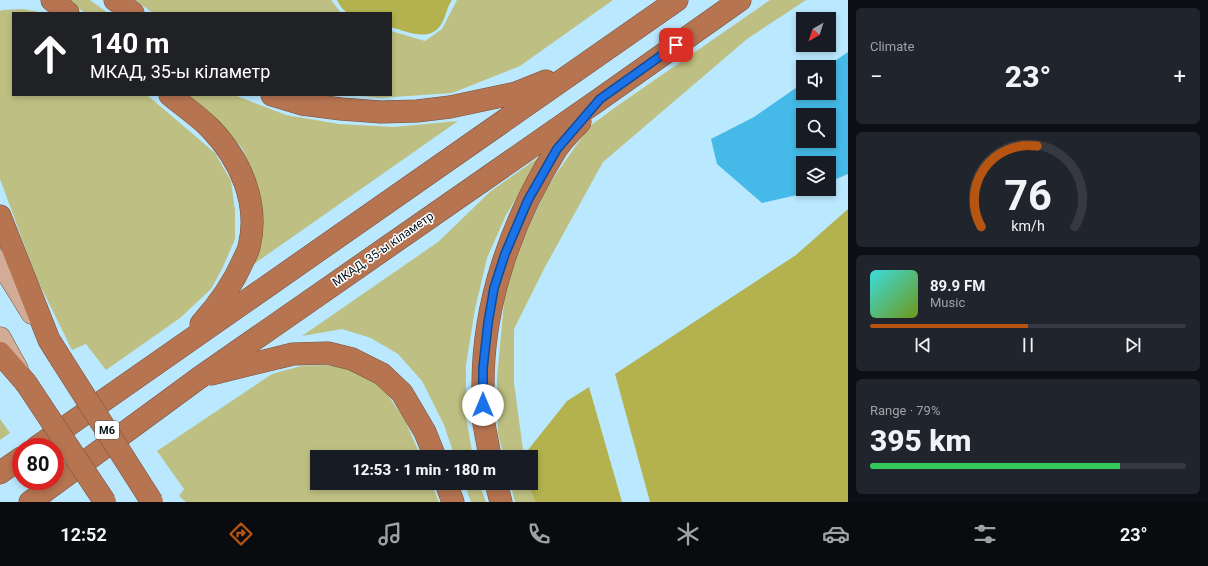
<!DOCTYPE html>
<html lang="en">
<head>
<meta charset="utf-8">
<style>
	body { margin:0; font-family:Roboto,sans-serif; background:#20242c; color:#f1f3f6; height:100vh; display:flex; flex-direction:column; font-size:15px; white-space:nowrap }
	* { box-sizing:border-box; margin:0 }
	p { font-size:13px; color:#9ea1a6 }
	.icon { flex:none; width:22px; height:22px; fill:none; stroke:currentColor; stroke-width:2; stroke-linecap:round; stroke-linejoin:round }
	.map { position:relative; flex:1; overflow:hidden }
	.sheet { display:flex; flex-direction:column; gap:8px; padding:8px; background:#0d0f14; width:360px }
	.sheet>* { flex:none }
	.banner { position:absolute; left:12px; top:12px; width:380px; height:84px; border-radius:0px; box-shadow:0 2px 6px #0003; background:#202124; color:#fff; overflow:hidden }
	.needle { width:26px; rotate:219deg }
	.fabs { position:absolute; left:796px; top:12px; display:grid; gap:8px }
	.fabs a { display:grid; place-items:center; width:40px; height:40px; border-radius:0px; background:#171b24; box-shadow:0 2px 6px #0003; font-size:20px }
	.speed { position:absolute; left:12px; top:438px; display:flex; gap:8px; font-size:20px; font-weight:700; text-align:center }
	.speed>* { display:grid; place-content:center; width:52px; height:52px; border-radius:50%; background:#171b24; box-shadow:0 2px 6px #0003; line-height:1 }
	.speed .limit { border:6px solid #d22; background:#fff; color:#111 }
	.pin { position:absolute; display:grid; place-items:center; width:34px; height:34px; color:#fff; margin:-17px; border-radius:8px; box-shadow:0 2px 6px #0006 }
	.me { position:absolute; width:44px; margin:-22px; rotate:0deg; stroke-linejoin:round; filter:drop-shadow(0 0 3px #0008) }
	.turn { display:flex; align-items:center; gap:14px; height:84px; padding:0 12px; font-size:18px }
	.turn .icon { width:52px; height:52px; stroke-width:2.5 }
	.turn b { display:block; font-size:28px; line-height:34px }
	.big { font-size:30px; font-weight:800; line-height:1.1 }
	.sheet .card { flex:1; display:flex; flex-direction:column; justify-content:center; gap:6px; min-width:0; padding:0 14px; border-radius:6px; background:#20242c }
	.sheet .dial { align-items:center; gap:0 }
	.dial svg { height:104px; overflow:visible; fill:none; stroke:#363941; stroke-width:7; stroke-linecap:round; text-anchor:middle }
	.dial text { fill:#f1f3f6; stroke:none }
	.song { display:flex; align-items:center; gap:12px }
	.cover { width:48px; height:48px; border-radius:6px; background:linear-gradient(135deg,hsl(180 70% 55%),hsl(80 70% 35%)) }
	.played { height:4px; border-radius:2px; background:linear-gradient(90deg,#b55511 50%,#363941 50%) }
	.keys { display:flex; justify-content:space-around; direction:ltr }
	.heat { display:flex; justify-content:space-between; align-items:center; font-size:22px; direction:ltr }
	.charge { height:6px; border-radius:3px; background:linear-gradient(90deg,#34c759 79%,#363941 0) }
	.trip { position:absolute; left:310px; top:450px; width:228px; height:40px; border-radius:0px; background:#171b24; box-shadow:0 2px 6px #0003; font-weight:800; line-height:40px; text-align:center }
	.tab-bar { display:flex; height:64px; justify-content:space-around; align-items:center; background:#090b0e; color:#9ea1a6 }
	.tab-bar .icon { width:28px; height:28px }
	.tab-bar .current { color:#b55511 }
	.tab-bar b { font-size:18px; color:#f1f3f6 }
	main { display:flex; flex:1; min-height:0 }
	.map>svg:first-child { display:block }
</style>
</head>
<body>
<main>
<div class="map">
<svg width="848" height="502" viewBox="0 0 848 502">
	<rect width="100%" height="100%" fill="#bae8fe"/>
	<!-- green -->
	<path fill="#bebf82" d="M68,0H90L108,13H85Z
		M135,0H331L341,13H153Z
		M457,0H613L520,66L452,93L379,98L354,95H391V31L425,41L442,29Z
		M770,0H806L747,39L603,162L545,267L514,329V383L524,457H504L498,434L497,378L505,291L522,241L549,184L590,126L620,104Z
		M23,9L45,13H13V95H147L215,153L231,181L235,210V239L223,267L211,289L180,318L106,370L86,344L72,350L37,279L0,179V11L3,10Z
		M188,95H234L286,115L339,124L394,127L458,121L251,266L263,230L260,205L255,178L242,148L216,118Z
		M543,154L506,215L487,258L475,309L466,365V417L473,457H455L444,425L422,381L398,354L371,338L342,329L302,336L438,242L491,191Z
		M326,365L355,369L381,386L404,418L421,457H317V483H431L439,502H186L179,496L184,489L157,451L272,374L301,366Z
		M0,419L10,433L0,440Z
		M464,483H479L486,502H471Z
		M510,483H528L535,502H515Z"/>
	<!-- forest -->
	<path fill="#b3b24f" d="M337,0H452C447,7 446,16 442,23C431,43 408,32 391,27V13H347L341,7Z
		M848,209V502H650L615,374L796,255Z
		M589,387L622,502H535L528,483H531V457H524V455L567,401Z"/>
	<!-- water -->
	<path fill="#45b9e7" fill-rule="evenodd" d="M848,52V174L829,182V163H803V189H812L797,195L762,203L717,164L711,139L754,117L803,83V93H829V67H826ZM803,115H829V141H803Z"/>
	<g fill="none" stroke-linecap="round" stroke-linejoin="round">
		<!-- major casing -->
		<g stroke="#76513e" stroke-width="23">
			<path id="major" d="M0,261L32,313
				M0,338L17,369"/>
		</g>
		<!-- highway casing -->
		<g stroke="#76513e" stroke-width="23">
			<path id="highway" d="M52,0L68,13
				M115,0L133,13
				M170,95C183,106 198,116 210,128C240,159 260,203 249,247C248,252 245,256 243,261C233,284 218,305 201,324
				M272,95L302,104L341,109L381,112L417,111L450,107L516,93L546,81
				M0,216L49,340L61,359
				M0,353L26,383
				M211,374L293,354L328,353L352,359L382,374L402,393L425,432L435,457
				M37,447L677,0
				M490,457C488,444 485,431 483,418C482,407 483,396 483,385C483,302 512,220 556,150C562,140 572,131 580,122
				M0,473L21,458
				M446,483L453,502
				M496,483L501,502
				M30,502L199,378L600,99L740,0"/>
		</g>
		<!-- major -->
		<use href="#major" stroke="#d3ac97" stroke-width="22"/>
		<!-- highway -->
		<use href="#highway" stroke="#b67451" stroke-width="22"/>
		<!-- highway-bridge casing -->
		<g stroke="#76513e" stroke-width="23" stroke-linecap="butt">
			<path id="highway-bridge" d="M61,359L152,502
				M26,383L105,502"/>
		</g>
		<!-- highway-bridge -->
		<use href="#highway-bridge" stroke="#b67451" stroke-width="22"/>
	</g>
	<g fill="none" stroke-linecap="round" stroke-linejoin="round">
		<!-- route casing -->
		<g stroke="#114b97" stroke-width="10">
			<path id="route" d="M483,405V368L488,323L494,288L505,254L528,200L557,149L600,99L676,45"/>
		</g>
		<!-- route -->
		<use href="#route" stroke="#1a73e8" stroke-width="7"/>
	</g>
	<g text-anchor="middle" stroke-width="3" stroke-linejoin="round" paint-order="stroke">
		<!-- shield labels -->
		<rect fill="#fff" stroke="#4c585f" stroke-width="1" x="95" y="421" width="24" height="18" rx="3"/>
		<g font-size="11" font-weight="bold" fill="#00111a">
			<text x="107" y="434">М6</text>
		</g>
		<!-- street labels -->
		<g font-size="12" fill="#00111a" stroke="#fff">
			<text transform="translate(383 249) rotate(-35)" y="4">МКАД, 35-ы кіламетр</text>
		</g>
	</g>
</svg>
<div class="fabs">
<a><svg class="needle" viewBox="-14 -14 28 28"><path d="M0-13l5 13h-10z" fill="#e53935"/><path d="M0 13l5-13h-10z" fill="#9ea1a6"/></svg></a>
<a><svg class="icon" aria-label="sound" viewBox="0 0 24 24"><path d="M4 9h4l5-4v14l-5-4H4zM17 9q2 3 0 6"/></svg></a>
<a><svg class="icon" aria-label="search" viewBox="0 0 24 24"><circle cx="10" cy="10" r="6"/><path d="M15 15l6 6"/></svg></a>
<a><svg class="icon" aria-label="layers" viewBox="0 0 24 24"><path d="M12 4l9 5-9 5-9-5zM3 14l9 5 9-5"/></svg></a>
</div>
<div class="speed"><div class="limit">80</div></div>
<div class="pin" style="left:676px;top:45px;background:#d93025"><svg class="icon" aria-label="arrive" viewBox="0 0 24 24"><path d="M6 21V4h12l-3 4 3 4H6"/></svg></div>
<svg class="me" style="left:483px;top:405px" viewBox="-20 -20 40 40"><circle r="19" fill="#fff"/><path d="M0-13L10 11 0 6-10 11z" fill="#1a73e8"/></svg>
<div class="trip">12:53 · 1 min · 180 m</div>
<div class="banner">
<div class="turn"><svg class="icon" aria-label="ahead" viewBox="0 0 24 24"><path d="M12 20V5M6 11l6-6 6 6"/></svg><div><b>140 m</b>МКАД, 35-ы кіламетр</div></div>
</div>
</div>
<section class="sheet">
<div class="card"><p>Climate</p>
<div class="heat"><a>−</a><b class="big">23°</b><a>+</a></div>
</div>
<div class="card dial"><svg viewBox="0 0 100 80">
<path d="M14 69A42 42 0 1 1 86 69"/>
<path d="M14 69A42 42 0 0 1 57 7" stroke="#b55511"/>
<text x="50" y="56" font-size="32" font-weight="700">76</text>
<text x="50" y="72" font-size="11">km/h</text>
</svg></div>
<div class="card">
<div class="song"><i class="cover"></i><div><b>89.9 FM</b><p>Music</p></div></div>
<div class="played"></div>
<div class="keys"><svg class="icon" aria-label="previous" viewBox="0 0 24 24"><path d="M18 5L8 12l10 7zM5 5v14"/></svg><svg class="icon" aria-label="pause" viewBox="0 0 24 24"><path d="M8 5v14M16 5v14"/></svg><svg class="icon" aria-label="next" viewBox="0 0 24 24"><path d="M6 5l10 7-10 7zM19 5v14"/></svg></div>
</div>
<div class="card"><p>Range · 79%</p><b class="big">395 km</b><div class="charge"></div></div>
</section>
</main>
<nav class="tab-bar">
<b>12:52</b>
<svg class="icon current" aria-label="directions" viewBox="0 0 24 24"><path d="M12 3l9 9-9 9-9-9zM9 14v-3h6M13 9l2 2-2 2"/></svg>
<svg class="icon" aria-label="music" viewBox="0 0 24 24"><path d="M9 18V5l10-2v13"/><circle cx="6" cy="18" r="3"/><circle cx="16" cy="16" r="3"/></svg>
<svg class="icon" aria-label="phone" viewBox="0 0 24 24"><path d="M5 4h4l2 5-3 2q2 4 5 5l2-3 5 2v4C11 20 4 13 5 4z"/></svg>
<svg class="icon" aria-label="climate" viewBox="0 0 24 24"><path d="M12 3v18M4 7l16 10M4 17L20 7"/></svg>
<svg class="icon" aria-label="car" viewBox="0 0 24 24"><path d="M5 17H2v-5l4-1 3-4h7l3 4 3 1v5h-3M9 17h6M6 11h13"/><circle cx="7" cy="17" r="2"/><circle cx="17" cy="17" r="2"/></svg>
<svg class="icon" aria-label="filters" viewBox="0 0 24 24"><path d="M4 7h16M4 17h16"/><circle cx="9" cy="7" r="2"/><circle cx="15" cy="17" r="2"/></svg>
<b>23°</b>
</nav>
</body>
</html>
